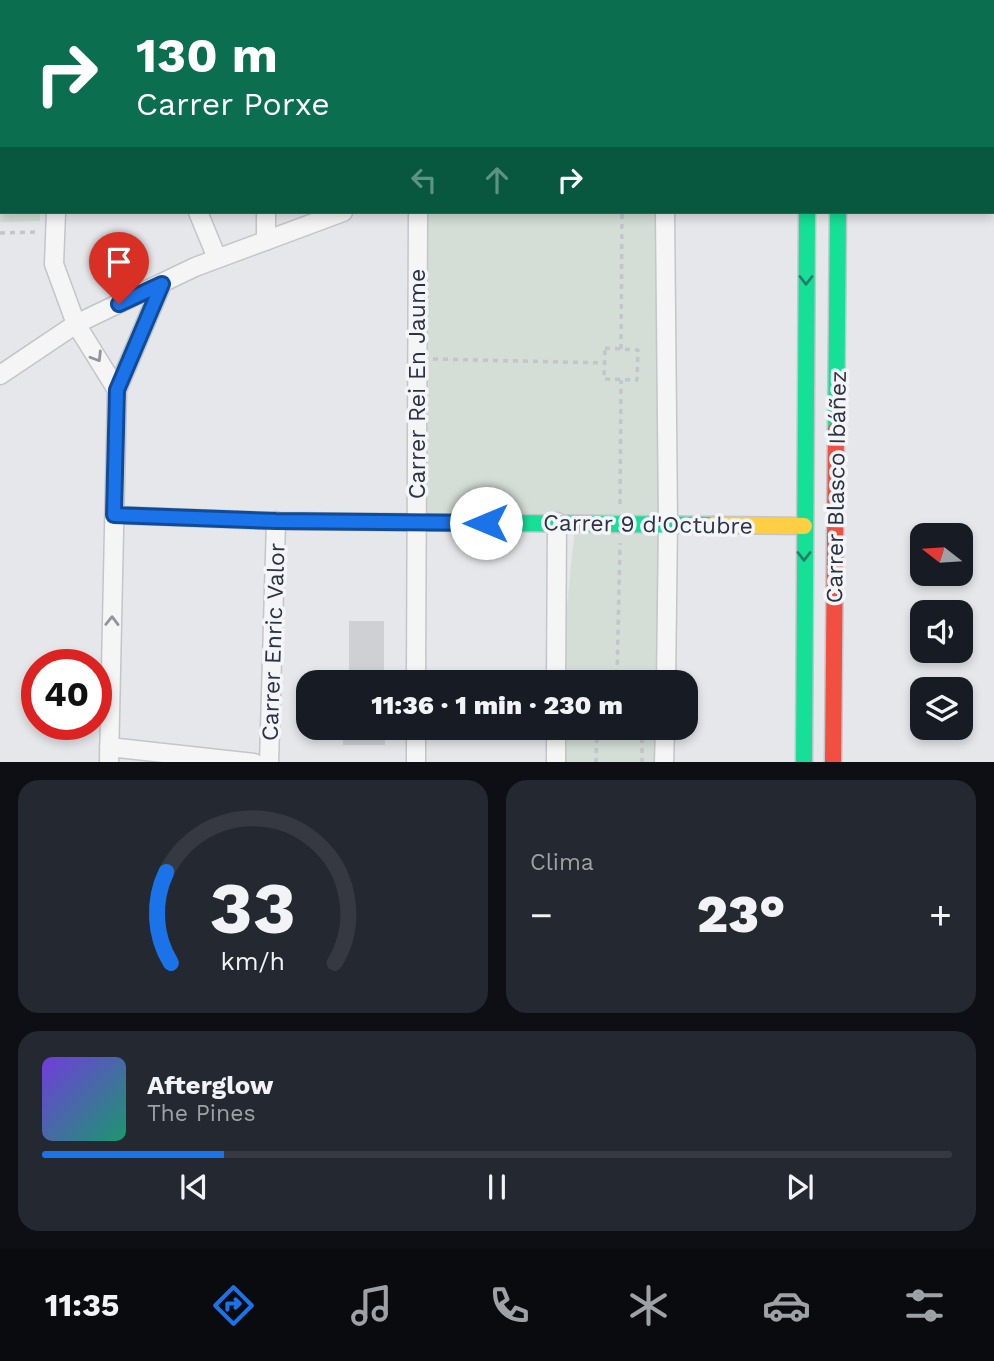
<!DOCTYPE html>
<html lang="es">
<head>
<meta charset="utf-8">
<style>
	body { margin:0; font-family:"Work Sans",sans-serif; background:#242831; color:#f1f3f6; height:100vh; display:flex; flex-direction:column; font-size:26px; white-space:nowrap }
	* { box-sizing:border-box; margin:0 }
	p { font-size:23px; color:#9ea1a6 }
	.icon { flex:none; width:38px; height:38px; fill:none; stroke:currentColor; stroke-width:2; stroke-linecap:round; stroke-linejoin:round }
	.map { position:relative; height:762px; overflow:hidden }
	.side { display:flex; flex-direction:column; gap:18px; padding:18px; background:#0d0f14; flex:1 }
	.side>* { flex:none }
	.banner { position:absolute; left:0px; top:0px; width:994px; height:214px; box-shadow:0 4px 10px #0003; background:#0b6e4f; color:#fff; overflow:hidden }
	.needle { width:46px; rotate:287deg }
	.fabs { position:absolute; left:910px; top:523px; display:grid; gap:14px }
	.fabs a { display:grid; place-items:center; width:63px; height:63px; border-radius:14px; background:#171b24; box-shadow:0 4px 10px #0003; font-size:35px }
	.speed { position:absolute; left:21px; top:649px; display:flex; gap:14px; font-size:35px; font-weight:700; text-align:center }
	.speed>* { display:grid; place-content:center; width:91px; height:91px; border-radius:50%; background:#171b24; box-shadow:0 4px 10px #0003; line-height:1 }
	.speed .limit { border:10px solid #d22; background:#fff; color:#111 }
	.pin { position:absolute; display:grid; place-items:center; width:60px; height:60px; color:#fff; margin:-72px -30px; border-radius:50% 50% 50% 0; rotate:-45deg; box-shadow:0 0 7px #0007 }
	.pin .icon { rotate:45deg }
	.me { position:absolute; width:77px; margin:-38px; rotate:270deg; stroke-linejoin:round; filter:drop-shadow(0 0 5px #0008) }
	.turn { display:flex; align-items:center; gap:24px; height:147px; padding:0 21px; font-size:32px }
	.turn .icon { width:91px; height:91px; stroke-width:2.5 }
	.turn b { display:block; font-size:49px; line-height:60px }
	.lanes { display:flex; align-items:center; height:66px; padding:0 21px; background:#0003; justify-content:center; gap:35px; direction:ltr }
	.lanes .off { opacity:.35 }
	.big { font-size:52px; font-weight:800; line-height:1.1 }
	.side .widget { flex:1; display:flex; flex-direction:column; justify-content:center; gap:10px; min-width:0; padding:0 24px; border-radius:21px; background:#242831 }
	.side .dial { align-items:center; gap:0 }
	.dial svg { height:182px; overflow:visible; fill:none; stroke:#363941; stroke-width:7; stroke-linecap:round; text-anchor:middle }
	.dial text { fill:#f1f3f6; stroke:none }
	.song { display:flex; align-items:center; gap:21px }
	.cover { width:84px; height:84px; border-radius:10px; background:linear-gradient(135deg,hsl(260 70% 55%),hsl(160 70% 35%)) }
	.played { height:7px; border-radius:4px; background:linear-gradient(90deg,#1a73e8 20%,#363941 20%) }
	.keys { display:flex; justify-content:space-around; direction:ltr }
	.heat { display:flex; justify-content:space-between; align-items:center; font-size:38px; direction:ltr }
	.side .tiles { flex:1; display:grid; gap:18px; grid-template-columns:1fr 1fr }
	.widget:last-child { grid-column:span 2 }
	.trip { position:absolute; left:296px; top:670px; width:402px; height:70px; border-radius:21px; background:#171b24; box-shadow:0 4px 10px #0003; font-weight:800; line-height:70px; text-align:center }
	.tab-bar { display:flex; height:112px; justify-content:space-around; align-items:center; background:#090b0e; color:#9ea1a6 }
	.tab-bar .icon { width:49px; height:49px }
	.tab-bar .current { color:#1a73e8 }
	.tab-bar b { font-size:32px; color:#f1f3f6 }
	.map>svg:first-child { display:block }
</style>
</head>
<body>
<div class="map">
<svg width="994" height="763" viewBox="0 0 994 763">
	<rect width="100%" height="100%" fill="#e5e7ea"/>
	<!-- green -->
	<path fill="#d4ddd6" d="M0,60L2,212H40V221L0,222Z
		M428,212H657L662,682H559L575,528L427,527Z
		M556,728H662L663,762L556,763Z"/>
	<!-- building -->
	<path fill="#cfd0d4" d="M349,621H384V682H349Z
		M343,728H385V745H343Z"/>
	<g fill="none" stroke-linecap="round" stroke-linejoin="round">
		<!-- street casing -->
		<g stroke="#c3c5c8" stroke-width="21">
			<path id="street" d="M265,0V2
				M428,2V0
				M565,2V0
				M666,2V0
				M56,212L54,264L76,324L117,390
				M198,212L217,258
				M266,212V241
				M665,212L668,523L666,682
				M0,375L76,324L195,267L343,212
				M416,682L418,212
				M556,682L557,522
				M416,728V763
				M109,747L254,763
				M109,763L117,390L162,284
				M269,763L276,521
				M556,763V728
				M664,763L665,728"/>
		</g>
		<!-- fast casing -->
		<g stroke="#c3c5c8" stroke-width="19">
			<path id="fast" d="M836,430L838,212
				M114,515L276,521L713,525
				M804,763L807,212"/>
		</g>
		<!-- slow casing -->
		<g stroke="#c3c5c8" stroke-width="19">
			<path id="slow" d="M7,0L17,2
				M43,0V2
				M115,2L116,0
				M713,525L804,526"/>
		</g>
		<!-- jam casing -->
		<g stroke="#c3c5c8" stroke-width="19">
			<path id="jam" d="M798,0L799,2
				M878,2L879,0
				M833,763L836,430"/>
		</g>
		<!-- path -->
		<path stroke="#c4c5ca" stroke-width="3.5" stroke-dasharray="5 5" stroke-linecap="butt" d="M0,233L39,232
			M605,348L638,350L637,380L604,379Z
			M621,349L622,212
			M433,359L605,363
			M620,504L621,380
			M617,677L623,682
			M611,682L617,677L620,543
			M596,763L597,728
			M642,763V728"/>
		<!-- street -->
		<use href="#street" stroke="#f5f5f6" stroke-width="18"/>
		<!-- fast -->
		<use href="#fast" stroke="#16e098" stroke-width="16"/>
		<!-- slow -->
		<use href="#slow" stroke="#ffcf43" stroke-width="16"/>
		<!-- jam -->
		<use href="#jam" stroke="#f24e42" stroke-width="16"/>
	</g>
	<!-- one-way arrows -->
	<defs><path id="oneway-chevron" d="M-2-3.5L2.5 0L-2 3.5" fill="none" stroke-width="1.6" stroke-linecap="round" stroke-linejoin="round" transform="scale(1.75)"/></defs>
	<g stroke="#228069">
		<use href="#oneway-chevron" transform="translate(806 280) rotate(90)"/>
		<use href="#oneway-chevron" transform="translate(804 556) rotate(90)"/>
	</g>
	<g stroke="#90949c">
		<use href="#oneway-chevron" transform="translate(97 357) rotate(58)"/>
		<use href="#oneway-chevron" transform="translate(112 621) rotate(-89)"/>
	</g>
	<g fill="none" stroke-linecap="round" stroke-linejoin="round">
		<!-- route casing -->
		<g stroke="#114b97" stroke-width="18">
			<path id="route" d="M119,304L162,284L117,390L114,515L276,521L486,523"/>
		</g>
		<!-- route -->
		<use href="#route" stroke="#1a73e8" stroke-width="12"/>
	</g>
	<g text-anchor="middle" stroke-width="7" stroke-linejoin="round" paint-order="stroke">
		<!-- street labels -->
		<g font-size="23" fill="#2c3243" stroke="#f4f5f8">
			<text transform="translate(417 384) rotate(-90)" y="8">Carrer Rei En Jaume</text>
			<text transform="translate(836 487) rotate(-89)" y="8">Carrer Blasco Ibáñez</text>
			<text transform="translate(648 524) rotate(1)" y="8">Carrer 9 d'Octubre</text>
			<text transform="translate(273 642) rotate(-88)" y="8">Carrer Enric Valor</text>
		</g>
	</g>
</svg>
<div class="fabs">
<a><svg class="needle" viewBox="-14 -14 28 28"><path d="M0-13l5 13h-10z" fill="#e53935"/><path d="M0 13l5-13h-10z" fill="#9ea1a6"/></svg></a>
<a><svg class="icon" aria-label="sound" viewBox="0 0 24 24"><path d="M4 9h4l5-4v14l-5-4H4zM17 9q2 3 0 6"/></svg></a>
<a><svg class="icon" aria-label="layers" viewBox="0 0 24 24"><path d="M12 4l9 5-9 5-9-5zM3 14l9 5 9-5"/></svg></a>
</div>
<div class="speed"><div class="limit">40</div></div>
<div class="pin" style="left:119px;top:304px;background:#d93025"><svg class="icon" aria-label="arrive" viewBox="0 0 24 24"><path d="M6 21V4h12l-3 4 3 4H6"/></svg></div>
<svg class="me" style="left:486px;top:523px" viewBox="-20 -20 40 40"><circle r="19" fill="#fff"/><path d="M0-13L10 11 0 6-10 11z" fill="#1a73e8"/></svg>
<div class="trip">11:36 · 1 min · 230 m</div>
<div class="banner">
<div class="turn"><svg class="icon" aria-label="right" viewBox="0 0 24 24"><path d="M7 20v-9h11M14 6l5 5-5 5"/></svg><div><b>130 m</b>Carrer Porxe</div></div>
<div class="lanes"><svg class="icon off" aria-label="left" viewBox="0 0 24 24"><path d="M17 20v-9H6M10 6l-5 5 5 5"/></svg><svg class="icon off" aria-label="ahead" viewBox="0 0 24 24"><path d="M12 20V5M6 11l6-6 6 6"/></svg><svg class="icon" aria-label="right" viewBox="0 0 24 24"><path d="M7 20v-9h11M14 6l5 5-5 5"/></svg></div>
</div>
</div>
<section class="side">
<div class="tiles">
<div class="widget dial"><svg viewBox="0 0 100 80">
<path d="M14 69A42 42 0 1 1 86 69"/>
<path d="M14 69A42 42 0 0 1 12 29" stroke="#1a73e8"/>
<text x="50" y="56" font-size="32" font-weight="700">33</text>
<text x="50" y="72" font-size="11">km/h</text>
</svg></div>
<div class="widget"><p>Clima</p>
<div class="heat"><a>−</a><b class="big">23°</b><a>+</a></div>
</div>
<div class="widget">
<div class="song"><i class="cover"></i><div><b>Afterglow</b><p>The Pines</p></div></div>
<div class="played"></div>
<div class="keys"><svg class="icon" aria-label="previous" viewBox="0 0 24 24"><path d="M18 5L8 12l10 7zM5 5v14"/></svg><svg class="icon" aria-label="pause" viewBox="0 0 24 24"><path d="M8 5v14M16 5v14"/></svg><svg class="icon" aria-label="next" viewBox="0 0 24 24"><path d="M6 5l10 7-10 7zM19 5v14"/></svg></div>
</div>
</div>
</section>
<nav class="tab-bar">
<b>11:35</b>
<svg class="icon current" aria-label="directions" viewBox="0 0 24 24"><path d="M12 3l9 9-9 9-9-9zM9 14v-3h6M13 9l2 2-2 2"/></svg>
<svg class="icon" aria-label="music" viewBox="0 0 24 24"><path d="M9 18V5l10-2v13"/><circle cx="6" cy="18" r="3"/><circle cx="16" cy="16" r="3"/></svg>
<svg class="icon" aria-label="phone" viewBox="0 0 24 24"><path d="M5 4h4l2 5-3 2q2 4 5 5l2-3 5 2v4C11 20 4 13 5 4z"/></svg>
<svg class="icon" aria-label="climate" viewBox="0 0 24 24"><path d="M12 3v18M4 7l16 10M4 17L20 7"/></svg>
<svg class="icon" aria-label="car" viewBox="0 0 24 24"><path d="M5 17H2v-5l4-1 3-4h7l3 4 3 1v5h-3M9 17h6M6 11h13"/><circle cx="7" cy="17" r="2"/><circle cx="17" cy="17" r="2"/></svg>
<svg class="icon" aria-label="filters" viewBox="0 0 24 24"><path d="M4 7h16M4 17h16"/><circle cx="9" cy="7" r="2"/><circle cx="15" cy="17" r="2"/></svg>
</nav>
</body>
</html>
